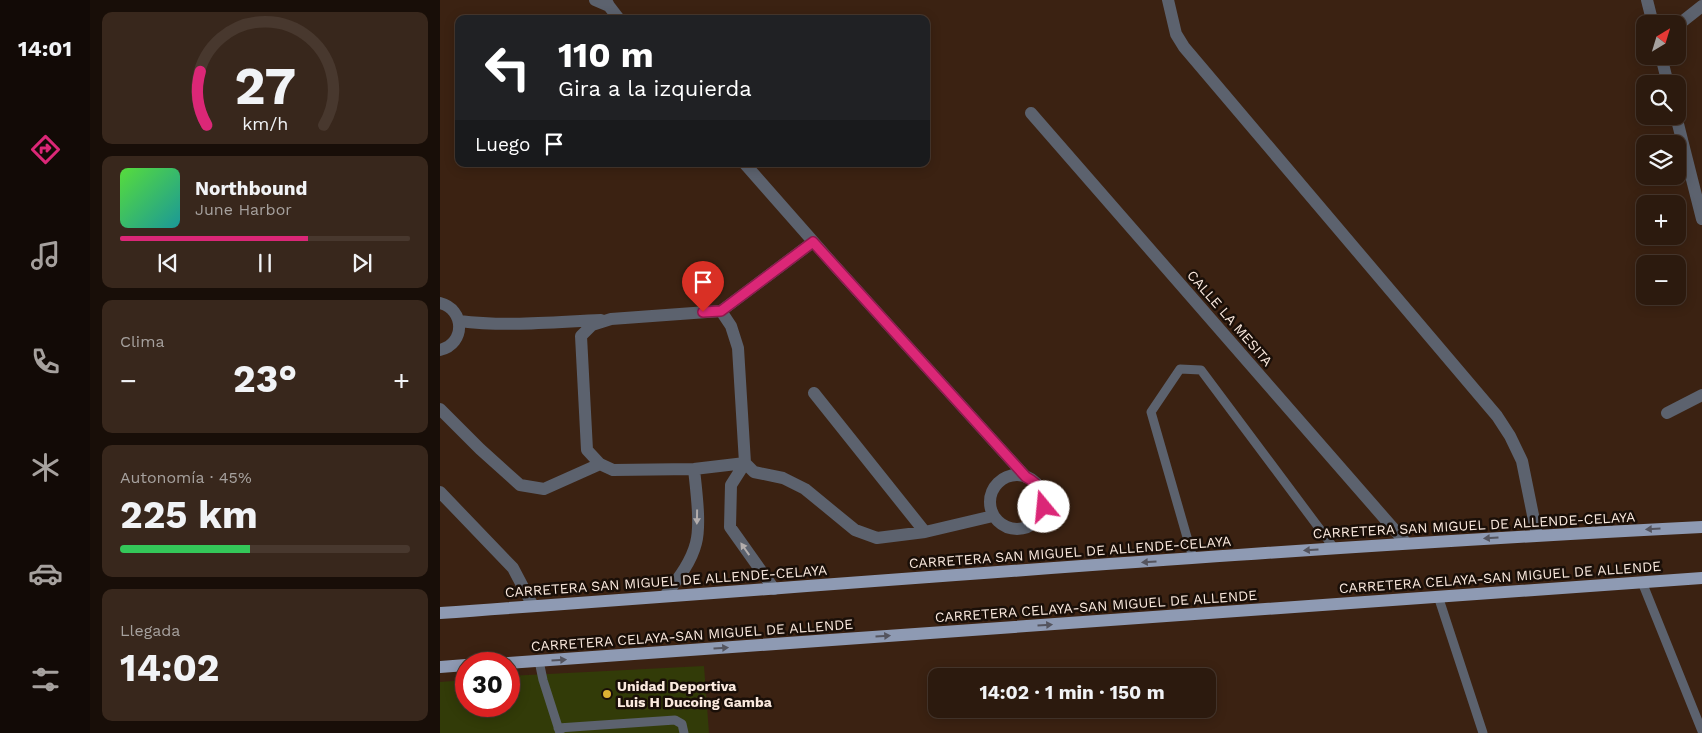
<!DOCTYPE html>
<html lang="es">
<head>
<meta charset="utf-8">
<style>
	body { margin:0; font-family:"Work Sans",sans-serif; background:#38271c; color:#f1f3f6; height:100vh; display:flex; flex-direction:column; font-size:19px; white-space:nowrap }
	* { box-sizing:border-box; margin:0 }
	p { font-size:16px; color:#a6a19e }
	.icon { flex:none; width:28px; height:28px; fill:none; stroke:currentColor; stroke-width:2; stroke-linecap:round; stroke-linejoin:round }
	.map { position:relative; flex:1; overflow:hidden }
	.sheet { display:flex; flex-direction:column; gap:12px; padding:12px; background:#180e08; width:350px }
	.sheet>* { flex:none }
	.top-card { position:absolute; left:15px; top:15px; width:475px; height:152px; border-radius:10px; box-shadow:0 2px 12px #0003,0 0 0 1px #48382e; background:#202124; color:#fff; overflow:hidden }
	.needle { width:32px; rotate:38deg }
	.tools { position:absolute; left:1196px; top:15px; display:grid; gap:10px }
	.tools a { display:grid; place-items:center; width:50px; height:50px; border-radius:10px; background:#2c1a0e; box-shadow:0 2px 12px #0003,0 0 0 1px #48382e; font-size:25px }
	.speed { position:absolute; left:15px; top:652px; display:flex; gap:10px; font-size:25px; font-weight:700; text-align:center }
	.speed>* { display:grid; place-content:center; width:65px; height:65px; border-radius:50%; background:#2c1a0e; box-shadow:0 2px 12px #0003,0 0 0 1px #48382e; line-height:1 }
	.speed .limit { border:8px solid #d22; background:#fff; color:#111 }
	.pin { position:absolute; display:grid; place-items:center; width:42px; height:42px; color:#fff; margin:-51px -21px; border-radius:50% 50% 50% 0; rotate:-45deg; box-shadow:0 0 5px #0007 }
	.pin .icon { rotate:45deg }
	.me { position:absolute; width:55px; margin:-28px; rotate:343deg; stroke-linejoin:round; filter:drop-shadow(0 0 4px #0008) }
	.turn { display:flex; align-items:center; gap:18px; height:105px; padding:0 20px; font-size:22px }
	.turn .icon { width:65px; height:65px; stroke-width:2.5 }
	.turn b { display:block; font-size:35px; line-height:42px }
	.then { display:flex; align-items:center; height:48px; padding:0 20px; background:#0003; gap:10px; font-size:19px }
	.big { font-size:38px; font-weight:700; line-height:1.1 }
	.sheet .card { flex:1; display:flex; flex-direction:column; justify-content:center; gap:8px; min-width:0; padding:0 18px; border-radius:10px; background:#38271c }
	.sheet .dial { align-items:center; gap:0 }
	.dial svg { height:130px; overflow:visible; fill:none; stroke:#48382e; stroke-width:7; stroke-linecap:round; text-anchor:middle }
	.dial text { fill:#f1f3f6; stroke:none }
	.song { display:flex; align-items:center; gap:15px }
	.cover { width:60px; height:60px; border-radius:8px; background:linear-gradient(135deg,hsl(110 70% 55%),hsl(180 70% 35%)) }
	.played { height:5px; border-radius:2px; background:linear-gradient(90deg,#db2777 65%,#48382e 65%) }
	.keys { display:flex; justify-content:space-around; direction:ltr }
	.heat { display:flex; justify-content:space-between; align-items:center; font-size:28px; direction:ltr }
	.charge { height:8px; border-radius:4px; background:linear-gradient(90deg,#34c759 45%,#48382e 0) }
	.trip { position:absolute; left:488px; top:668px; width:288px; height:50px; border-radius:10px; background:#2c1a0e; box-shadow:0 2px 12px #0003,0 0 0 1px #48382e; font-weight:700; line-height:50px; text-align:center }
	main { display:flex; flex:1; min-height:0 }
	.menu { display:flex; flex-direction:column; width:90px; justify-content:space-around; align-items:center; background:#120a06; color:#a6a19e }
	.menu .icon { width:35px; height:35px }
	.menu .current { color:#db2777 }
	.menu b { font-size:22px; color:#f1f3f6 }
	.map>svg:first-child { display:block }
</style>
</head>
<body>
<main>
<nav class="menu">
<b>14:01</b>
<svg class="icon current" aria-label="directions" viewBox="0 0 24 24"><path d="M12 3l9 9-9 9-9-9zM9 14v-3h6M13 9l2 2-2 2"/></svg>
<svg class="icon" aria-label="music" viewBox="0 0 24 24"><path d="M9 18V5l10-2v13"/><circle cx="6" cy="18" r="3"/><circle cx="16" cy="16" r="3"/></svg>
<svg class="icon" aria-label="phone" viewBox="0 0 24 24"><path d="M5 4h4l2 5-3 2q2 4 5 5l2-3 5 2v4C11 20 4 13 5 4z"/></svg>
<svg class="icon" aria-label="climate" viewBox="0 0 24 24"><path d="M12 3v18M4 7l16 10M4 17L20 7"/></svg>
<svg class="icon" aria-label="car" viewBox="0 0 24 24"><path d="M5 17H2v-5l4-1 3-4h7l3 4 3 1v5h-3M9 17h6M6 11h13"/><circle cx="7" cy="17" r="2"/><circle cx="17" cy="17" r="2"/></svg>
<svg class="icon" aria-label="filters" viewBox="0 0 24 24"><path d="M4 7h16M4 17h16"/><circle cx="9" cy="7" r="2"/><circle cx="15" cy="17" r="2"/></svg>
</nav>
<section class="sheet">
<div class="card dial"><svg viewBox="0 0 100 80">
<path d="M14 69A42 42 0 1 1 86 69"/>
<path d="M14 69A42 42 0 0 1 10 36" stroke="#db2777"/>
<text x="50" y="56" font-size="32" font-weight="700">27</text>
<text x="50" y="72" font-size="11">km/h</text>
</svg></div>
<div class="card">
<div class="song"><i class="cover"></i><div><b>Northbound</b><p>June Harbor</p></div></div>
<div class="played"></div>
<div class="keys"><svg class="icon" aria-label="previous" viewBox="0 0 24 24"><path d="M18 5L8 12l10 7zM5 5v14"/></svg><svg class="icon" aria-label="pause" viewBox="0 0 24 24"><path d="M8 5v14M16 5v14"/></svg><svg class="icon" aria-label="next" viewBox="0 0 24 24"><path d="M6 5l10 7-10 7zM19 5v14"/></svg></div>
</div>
<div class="card"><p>Clima</p>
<div class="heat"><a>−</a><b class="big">23°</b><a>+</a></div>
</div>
<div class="card"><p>Autonomía · 45%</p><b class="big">225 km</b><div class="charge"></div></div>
<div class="card"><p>Llegada</p><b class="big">14:02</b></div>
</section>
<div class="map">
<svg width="1262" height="733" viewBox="0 0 1262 733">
	<rect width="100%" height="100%" fill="#3b2212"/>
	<!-- green -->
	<path fill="#323b08" d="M264,666L269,733H0V682L26,680V706H69V676Z"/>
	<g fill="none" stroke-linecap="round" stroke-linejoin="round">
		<!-- lane -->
		<path stroke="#5c626e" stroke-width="9" d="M753,558L711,412L740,369L761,370L894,548
			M1202,582L1262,731
			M998,596L1043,733
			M99,661L103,680L120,733
			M118,728L235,720L242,724L244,733"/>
		<!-- street -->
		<path stroke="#5c626e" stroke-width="12" d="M155,0L169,6L166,0
			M728,0L736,34L744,47L1057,416L1070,436L1082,461L1097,535
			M1207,0L1213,24
			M169,6L179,19
			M1238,25L1262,6
			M1221,56L1228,84
			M591,113L966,543
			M1236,116L1262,219
			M305,164L393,264L586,477
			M373,242L281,311L291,326L298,348L305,463L314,472L343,478L365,489L415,530L437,538L485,532L553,516
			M0,303C25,309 26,344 0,350
			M281,311L171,319L152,325L141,336L147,450L160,464L173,470L254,469L305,463
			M19,321C66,327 114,322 161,320
			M374,393L485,532
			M0,409L40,449L80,485L104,489L160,464
			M1227,413L1262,395
			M305,463L291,485L290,527L334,589
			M550 502a27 27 0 1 1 54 0a27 27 0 1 1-54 0Z
			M0,492L73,568L93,606
			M225,596C237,580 251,563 256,543C261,524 256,489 254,469"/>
		<!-- primary -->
		<path stroke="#8e9ab3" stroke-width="12" d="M0,613C421,583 841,548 1262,527
			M53,664L1262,578
			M0,667L26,665"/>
	</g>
	<!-- one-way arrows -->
	<defs><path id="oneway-solid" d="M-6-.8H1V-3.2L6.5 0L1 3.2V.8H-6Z" transform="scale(1.25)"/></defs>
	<g fill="#b3adac">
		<use href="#oneway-solid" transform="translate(257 517) rotate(91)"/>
		<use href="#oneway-solid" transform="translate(305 549) rotate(-125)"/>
	</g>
	<g fill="#54545e">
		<use href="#oneway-solid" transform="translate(1213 529) rotate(177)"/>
		<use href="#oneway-solid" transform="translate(1051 538) rotate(176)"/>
		<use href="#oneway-solid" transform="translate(871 550) rotate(176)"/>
		<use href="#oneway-solid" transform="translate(709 562) rotate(176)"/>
		<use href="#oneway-solid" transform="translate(605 625) rotate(-4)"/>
		<use href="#oneway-solid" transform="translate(443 636) rotate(-4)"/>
		<use href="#oneway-solid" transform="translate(281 648) rotate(-4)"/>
		<use href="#oneway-solid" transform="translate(119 660) rotate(-4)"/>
	</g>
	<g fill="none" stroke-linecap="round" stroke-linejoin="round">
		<!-- route casing -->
		<g stroke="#8e194d" stroke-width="12">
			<path id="route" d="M263,312L281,311L373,242L586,477C599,484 604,492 604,507"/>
		</g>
		<!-- route -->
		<use href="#route" stroke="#db2777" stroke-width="9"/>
	</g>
	<!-- markers -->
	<circle fill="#ddb133" stroke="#1a0f08" stroke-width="2" cx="167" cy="694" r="5"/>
	<g text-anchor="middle" stroke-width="5" stroke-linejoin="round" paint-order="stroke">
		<!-- street labels -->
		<g font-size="14" fill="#fbeadf" stroke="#1a0f08">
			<text transform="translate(790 318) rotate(49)" y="5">CALLE LA MESITA</text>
			<text transform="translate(1034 525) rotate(-3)" y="5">CARRETERA SAN MIGUEL DE ALLENDE-CELAYA</text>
			<text transform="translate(630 552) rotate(-4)" y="5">CARRETERA SAN MIGUEL DE ALLENDE-CELAYA</text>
			<text transform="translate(1060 577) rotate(-4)" y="5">CARRETERA CELAYA-SAN MIGUEL DE ALLENDE</text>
			<text transform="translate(226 581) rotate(-4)" y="5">CARRETERA SAN MIGUEL DE ALLENDE-CELAYA</text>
			<text transform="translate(656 606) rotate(-4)" y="5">CARRETERA CELAYA-SAN MIGUEL DE ALLENDE</text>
			<text transform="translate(252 635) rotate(-4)" y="5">CARRETERA CELAYA-SAN MIGUEL DE ALLENDE</text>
		</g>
		<!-- poi labels -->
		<g font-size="14" font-weight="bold" fill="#fbeadf" stroke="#1a0f08" text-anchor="start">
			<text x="177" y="691">Unidad Deportiva<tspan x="177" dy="16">Luis H Ducoing Gamba</tspan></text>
		</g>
	</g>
</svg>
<div class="tools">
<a><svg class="needle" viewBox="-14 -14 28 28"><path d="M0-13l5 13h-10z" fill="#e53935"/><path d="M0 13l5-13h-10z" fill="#a6a19e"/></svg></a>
<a><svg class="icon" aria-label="search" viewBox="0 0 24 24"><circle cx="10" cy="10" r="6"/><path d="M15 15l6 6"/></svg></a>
<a><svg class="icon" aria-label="layers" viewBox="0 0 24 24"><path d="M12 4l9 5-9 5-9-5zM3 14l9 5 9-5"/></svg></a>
<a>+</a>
<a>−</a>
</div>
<div class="speed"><div class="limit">30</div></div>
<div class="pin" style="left:263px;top:312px;background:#d93025"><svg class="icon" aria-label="arrive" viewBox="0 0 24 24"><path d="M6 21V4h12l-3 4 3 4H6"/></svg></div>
<svg class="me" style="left:604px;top:507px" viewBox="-20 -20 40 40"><circle r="19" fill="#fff"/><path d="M0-13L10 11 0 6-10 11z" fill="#db2777"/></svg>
<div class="trip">14:02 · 1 min · 150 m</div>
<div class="top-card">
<div class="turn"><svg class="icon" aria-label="left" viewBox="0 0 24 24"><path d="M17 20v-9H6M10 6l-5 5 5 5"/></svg><div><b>110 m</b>Gira a la izquierda</div></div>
<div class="then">Luego<svg class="icon" aria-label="arrive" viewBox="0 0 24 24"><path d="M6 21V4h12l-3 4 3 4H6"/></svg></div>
</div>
</div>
</main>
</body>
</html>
